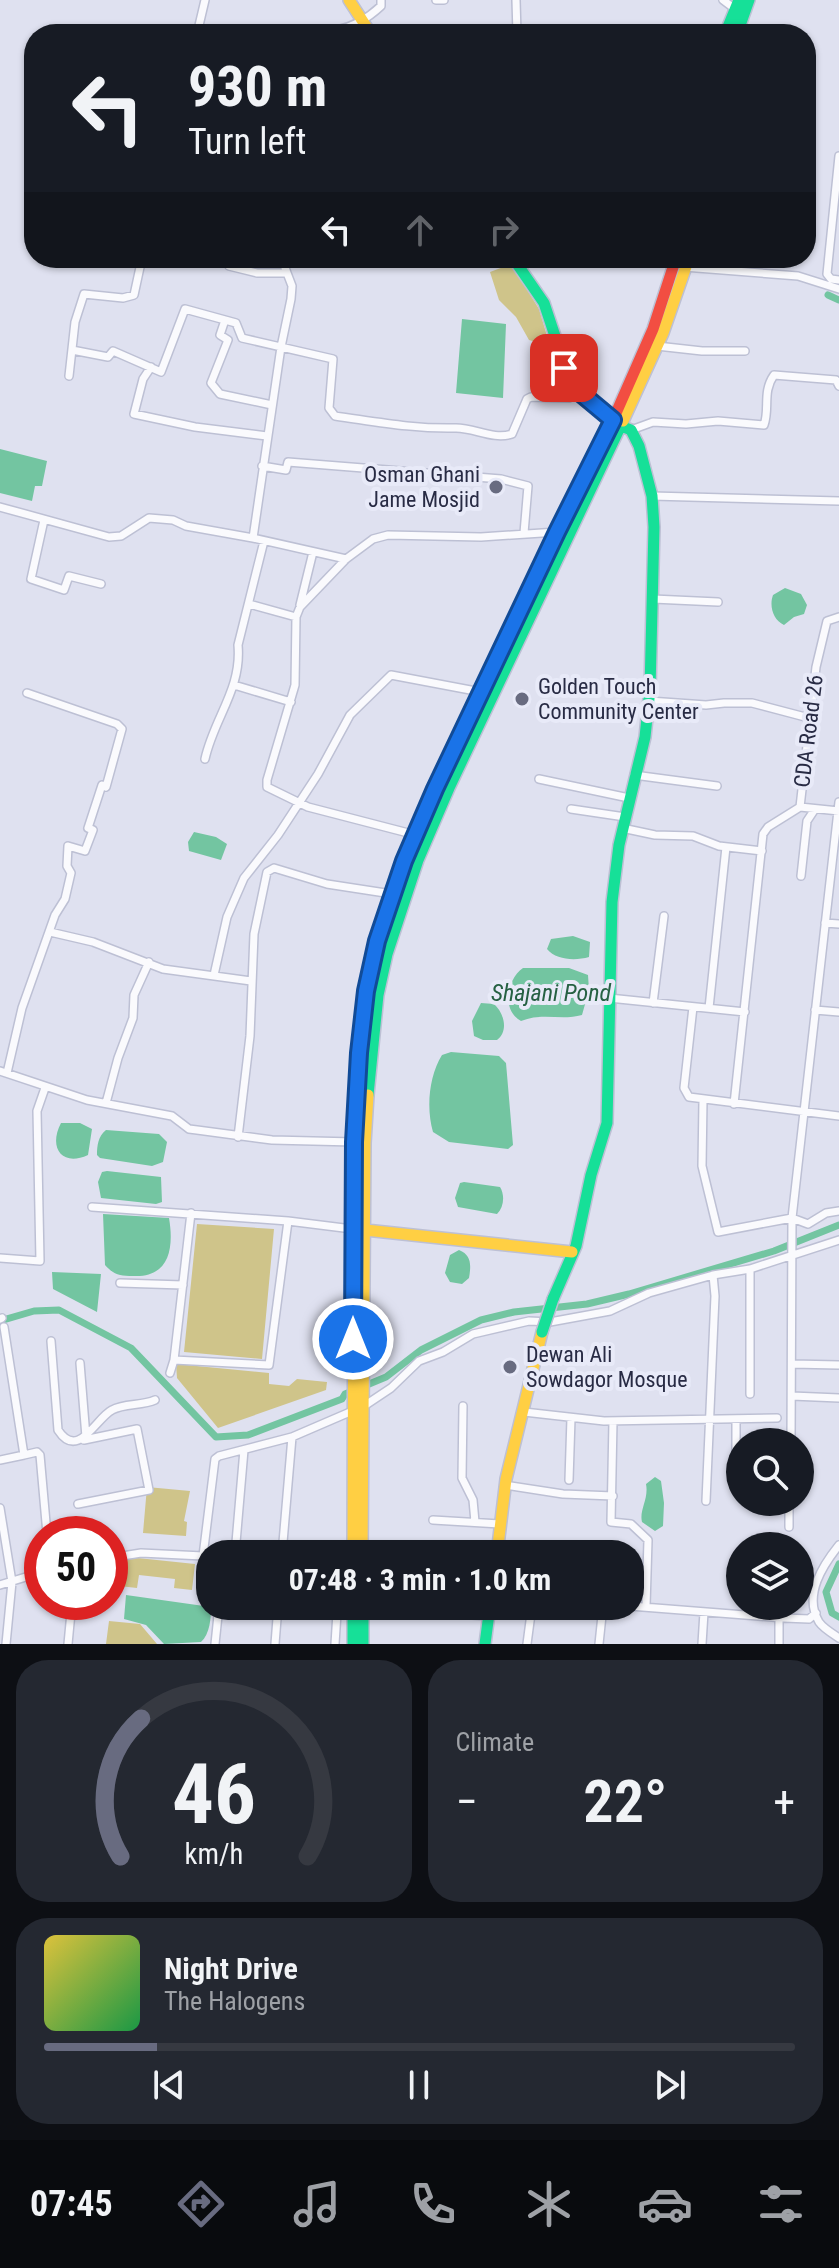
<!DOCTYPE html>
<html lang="en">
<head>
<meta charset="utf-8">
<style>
	body { margin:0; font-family:"Roboto Condensed",sans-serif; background:#242831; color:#f1f3f6; height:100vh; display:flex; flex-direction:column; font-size:30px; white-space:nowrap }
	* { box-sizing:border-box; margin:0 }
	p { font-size:26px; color:#9ea1a6 }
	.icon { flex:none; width:44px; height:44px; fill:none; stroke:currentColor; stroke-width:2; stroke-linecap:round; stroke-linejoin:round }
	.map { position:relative; height:1644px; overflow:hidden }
	.side { display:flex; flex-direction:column; gap:16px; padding:16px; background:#0d0f14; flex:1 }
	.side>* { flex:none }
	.banner { position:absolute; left:24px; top:24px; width:792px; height:244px; border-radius:32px; box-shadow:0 2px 6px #0004; background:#171b24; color:#f1f3f6; overflow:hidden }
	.fabs { position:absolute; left:726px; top:1428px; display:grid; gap:16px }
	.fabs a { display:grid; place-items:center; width:88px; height:88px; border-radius:50%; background:#171b24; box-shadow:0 2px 6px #0004; font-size:40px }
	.speed { position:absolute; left:24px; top:1516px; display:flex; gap:16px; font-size:40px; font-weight:700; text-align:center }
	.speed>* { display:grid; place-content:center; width:104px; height:104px; border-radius:50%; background:#171b24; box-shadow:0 2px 6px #0004; line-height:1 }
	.speed .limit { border:12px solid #d22; background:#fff; color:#111 }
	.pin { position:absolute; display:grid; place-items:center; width:68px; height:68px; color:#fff; margin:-34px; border-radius:16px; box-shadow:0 4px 12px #0006 }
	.me { position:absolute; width:88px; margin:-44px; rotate:0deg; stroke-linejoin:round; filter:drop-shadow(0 0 6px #0008) }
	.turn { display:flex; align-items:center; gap:28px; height:168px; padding:0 32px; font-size:36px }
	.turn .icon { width:104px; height:104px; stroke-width:2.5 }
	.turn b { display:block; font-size:56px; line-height:68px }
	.lanes { display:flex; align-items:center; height:76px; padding:0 32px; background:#0003; justify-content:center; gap:40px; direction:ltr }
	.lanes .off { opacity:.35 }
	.big { font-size:60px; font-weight:700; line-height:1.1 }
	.side .card { flex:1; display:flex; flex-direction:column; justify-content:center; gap:12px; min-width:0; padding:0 28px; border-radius:32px; background:#242831 }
	.side .dial { align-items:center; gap:0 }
	.dial svg { height:208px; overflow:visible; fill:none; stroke:#363941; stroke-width:7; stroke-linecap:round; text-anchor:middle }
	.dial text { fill:#f1f3f6; stroke:none }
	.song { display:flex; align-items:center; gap:24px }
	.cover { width:96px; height:96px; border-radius:12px; background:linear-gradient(135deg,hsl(50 70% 55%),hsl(140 70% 35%)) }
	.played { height:8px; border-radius:4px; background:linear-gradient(90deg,#686b80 15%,#363941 15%) }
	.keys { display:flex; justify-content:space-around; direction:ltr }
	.heat { display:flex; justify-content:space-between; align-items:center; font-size:44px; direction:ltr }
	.side .tiles { flex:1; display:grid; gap:16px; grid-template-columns:1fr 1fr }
	.card:last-child { grid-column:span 2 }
	.trip { position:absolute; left:196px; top:1540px; width:448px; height:80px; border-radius:32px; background:#171b24; box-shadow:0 2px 6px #0004; font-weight:700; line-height:80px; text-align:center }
	.tab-bar { display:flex; height:128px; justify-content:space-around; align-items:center; background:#090b0e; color:#9ea1a6 }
	.tab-bar .icon { width:56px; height:56px }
	.tab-bar .selected { color:#686b80 }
	.tab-bar b { font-size:36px; color:#f1f3f6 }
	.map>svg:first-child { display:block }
</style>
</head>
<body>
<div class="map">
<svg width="839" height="1644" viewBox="0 0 839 1644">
	<rect width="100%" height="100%" fill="#dfe1f0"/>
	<!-- green -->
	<path fill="#cfc48a" d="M511,264L539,309L550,346L529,340L516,317L499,300L490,272Z
		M197,1224L274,1229L262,1359L184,1352Z
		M176,1364L269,1373V1384L289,1386L297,1379L327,1382L326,1390L218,1428L177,1378Z
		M147,1487L190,1491L184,1521L187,1522L186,1536L143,1533Z
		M128,1557L195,1564L192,1590L174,1588L175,1579L139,1575L137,1588L119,1586L120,1577L110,1575V1562Z
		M109,1621L140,1624L157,1644H106Z"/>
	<!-- water -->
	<path fill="#73c5a1" d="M462,319L506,324L503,398L456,393Z
		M0,449L47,461L42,486H35L32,501L0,493Z
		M785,588L801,594L807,605L804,614L794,617L784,625C773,620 769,606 773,595Z
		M194,832L216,837L227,844L221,860L189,851L188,842Z
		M573,936L590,942L589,957C575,961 556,960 547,949L551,939Z
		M523,968H569L588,975L589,990L582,1015C561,1021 543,1012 521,1021C501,1010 507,979 523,968Z
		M481,1003L494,1004C504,1013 509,1031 497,1040H483L474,1036L472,1021Z
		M451,1052L499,1056L506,1063L513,1145L508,1149L449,1142L433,1132C426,1108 429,1076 442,1055Z
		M61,1123H80L92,1129L88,1155C62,1167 48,1148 61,1123Z
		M106,1130L159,1134L167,1142L163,1162L152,1166L100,1158L97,1155C97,1146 98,1136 106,1130Z
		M107,1171L161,1177L162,1202L156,1204L101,1198L98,1182L102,1172Z
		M464,1182L500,1187C505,1195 504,1207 497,1214L458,1207L455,1198L460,1183Z
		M103,1214L169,1218C174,1247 170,1278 133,1276C120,1276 114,1275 105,1265Z
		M459,1250C472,1255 471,1266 469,1278L462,1284L450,1282L445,1273L450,1255Z
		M52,1272L101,1274L97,1312L53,1289Z
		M655,1477L661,1481L664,1503L663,1526L655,1531L642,1522C639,1510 649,1499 646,1484Z
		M126,1595L211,1607C211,1618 210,1634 201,1642L164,1644L146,1625L124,1619Z"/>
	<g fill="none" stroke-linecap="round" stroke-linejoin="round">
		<!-- canal -->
		<path stroke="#73c5a1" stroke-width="7" d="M828,295L839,300
			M0,1321L34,1311L59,1310L131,1348L216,1437L248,1435L342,1399L345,1394L386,1377L421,1350L481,1320L514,1312L587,1304L629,1294L774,1251L839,1225
			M839,1564L826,1592L832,1613L839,1617"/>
		<!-- street casing -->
		<g stroke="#bdc0d4" stroke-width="10">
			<path id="street" d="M436,0H444
				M516,0L517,34
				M723,0L735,9
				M286,29C326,33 350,35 381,6V0
				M197,34L205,0
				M839,156L827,274L831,279L839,280
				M287,258L284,265L292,286L291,299L281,347L253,538L346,559
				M229,266L257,273H287
				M684,267L798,276L839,289
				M225,320L220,335L228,340L211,383L220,394L272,405
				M657,346L702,351H745
				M72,350L108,357L113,351L161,372L185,309L236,323L242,338L333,359L329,408L335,416C378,422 413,429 456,428C475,428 493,440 512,434L527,399L531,397L569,398L580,392
				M151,367L143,379L134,414L195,427L267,436
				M69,376L75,322L84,294L123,298L134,295L142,258
				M631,430L653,422L686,424L718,421L764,425C770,409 762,392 774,375L836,380L839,386
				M262,466L286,470L288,462L501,479L528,486L524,533
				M652,496L839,501
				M0,507L109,537L121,536L149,518L173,520L186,526L253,538
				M44,520L31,579L64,590L69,576L101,584
				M653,599L718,602
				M249,604L296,617
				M300,605L313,552
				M234,685L291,702
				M649,701L706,705L724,703H752L809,718
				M205,759C214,718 242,689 238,645L264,541
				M634,775L717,786
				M539,779L629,798
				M800,807L816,667L827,621L839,617
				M571,809L625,817
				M622,828L655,835L693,836L719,846L762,851
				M416,835L308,807L267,787V780L295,685L296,617L300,607L346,559L373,539L388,535L481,537L557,532
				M801,876L807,821L815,809
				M825,923L839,924
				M50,932L93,942L163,969L251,981
				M214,975L227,917L244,878L278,835L318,774L350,715L391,675L481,692
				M609,998L745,1012
				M653,1003L664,916
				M693,1007L684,1088L689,1097L839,1116
				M709,1008L726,847
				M815,1010L839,1012
				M0,1071L87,1100L172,1116L189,1129L197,1130L272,1140L354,1142
				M7,1073L22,1008L55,915L65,899L71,873L67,866L68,846L85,851L93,830L88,828L102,785L106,787L122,729L117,724L27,693
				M703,1100L702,1166L718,1232L792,1218L839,802
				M106,1103L118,1058L133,1018L134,995L149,962
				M734,1104L763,834L768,827L800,807L839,811
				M238,1137L250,1036L254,934L267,872L274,868L327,884L392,894
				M92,1207L288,1221
				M191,1213L174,1360L269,1365L288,1221L352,1229
				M0,1258L40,1261L37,1111L45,1088
				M750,1269V1394
				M120,1283L183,1285
				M0,1319L2,1318
				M51,1341L58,1430C78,1461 96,1418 112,1410C124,1403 142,1406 155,1400
				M80,1363L86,1437
				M792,1364L839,1365
				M170,1373L174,1360
				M792,1396L839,1398
				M463,1406L462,1478L473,1500L475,1522
				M524,1412L604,1421L777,1418
				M736,1419V1475
				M613,1421L611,1522L631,1524L648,1540L646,1606
				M791,1442L792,1218L808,1224L826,1213L839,1211
				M24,1455L37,1452L40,1455L47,1534
				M0,1460L24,1455L4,1327
				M569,1480L571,1418
				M505,1485L563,1494L613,1496
				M706,1501L715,1296L713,1275
				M78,1504L149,1490L137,1429L84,1440
				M0,1508L12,1582L6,1644
				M433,1520L500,1524
				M789,1527V1502
				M839,1545C823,1565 803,1595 819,1622C823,1628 833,1634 839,1638
				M235,1554L244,1450
				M282,1554L292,1437L364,1406L391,1388L419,1361L443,1352L473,1334L529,1321L550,1322L610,1311L649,1293L713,1275L750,1269L839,1240
				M110,1558L141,1553L203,1556L215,1459L219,1456L292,1437
				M0,1585L42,1572
				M259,1606L353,1615
				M630,1606L784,1618L809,1619L816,1613
				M604,1608L622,1606
				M363,1615L437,1613L489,1616
				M68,1644L72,1602
				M215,1644L219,1606
				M275,1644L278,1606
				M335,1644L337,1613
				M527,1644L532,1606
				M599,1644L603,1606
				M702,1644L704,1612
				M779,1644V1618"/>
		</g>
		<!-- fast casing -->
		<g stroke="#bdc0d4" stroke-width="14">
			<path id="fast" d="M725,34L739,0
				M737,34L749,0
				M513,258L544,303L570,381L613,420
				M368,1095L378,995L387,954L418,860L449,788L623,421
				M354,1193C354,1148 357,1104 361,1059C364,1019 366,979 377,939C411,821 472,711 525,600
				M553,1299L576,1246L591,1175L607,1123L612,902L619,845L645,737L650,689L654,527L652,496L639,446L631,430L621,426
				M353,1606V1644
				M363,1606V1644
				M485,1644L490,1606"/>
		</g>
		<!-- slow casing -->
		<g stroke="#bdc0d4" stroke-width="14">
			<path id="slow" d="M349,0L371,34
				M623,421L663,333L689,258
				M356,1229L572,1252
				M353,1554L354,1193
				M362,1554L365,1143L368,1095
				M497,1554L506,1479L542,1332"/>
		</g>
		<!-- jam casing -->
		<g stroke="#bdc0d4" stroke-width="14">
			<path id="jam" d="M525,600L613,420L653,329L676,258"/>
		</g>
		<!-- street -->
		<use href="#street" stroke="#fafafd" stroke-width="7"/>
		<!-- fast -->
		<use href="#fast" stroke="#16e098" stroke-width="11"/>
		<!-- slow -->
		<use href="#slow" stroke="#ffcf43" stroke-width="11"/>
		<!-- jam -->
		<use href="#jam" stroke="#f24e42" stroke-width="11"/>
		<!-- fast-bridge casing -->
		<g stroke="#bdc0d4" stroke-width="14" stroke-linecap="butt">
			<path id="fast-bridge" d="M542,1332L553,1299"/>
		</g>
		<!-- fast-bridge -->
		<use href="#fast-bridge" stroke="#16e098" stroke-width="11"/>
	</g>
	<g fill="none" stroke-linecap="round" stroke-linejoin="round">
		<!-- route casing -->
		<g stroke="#114b97" stroke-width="20">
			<path id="route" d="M353,1339L354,1142L359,1053L366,991L377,941L404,861L435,789L557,532L613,420L577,390L564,368"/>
		</g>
		<!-- route -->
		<use href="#route" stroke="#1a73e8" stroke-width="14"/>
	</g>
	<!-- markers -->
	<g fill="#686b80" stroke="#e8eaf8" stroke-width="3">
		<circle cx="496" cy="487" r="8"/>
		<circle cx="522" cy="699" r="8"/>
		<circle cx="510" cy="1367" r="8"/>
	</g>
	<g text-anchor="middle" stroke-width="8" stroke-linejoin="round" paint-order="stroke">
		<!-- poi labels -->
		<g font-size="22" fill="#282b44" stroke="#e8eaf8" text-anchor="start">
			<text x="480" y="482" text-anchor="end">Osman Ghani<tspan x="480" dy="25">Jame Mosjid</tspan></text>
			<text x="538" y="694">Golden Touch<tspan x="538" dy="25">Community Center</tspan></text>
			<text x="526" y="1362">Dewan Ali<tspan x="526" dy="25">Sowdagor Mosque</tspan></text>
		</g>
		<!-- street labels -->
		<g font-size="22" fill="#282b44" stroke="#e8eaf8">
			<text transform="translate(808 731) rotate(-83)" y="8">CDA Road 26</text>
		</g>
		<!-- water labels -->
		<g font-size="24" font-style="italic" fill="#266143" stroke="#e8eaf8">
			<text x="551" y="1001">Shajani Pond</text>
		</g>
	</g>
</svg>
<div class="fabs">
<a><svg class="icon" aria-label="search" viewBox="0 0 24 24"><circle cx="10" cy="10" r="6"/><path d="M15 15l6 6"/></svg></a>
<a><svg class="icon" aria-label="layers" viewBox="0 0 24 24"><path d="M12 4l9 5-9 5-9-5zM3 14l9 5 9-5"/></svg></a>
</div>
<div class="speed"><div class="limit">50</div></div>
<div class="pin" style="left:564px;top:368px;background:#d93025"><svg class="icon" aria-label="arrive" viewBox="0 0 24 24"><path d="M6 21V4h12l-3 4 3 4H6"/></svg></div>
<svg class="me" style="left:353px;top:1339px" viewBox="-20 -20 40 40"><circle r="17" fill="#1a73e8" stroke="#fff" stroke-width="3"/><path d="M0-11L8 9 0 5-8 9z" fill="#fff"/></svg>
<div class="trip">07:48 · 3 min · 1.0 km</div>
<div class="banner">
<div class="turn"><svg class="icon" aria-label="left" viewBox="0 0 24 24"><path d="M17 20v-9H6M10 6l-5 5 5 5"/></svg><div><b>930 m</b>Turn left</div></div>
<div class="lanes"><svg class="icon" aria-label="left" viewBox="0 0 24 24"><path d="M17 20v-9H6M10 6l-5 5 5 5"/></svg><svg class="icon off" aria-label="ahead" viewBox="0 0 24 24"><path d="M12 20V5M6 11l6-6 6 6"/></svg><svg class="icon off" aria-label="right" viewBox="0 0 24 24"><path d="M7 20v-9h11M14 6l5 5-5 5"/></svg></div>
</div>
</div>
<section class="side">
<div class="tiles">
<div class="card dial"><svg viewBox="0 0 100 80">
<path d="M14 69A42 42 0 1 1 86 69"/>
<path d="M14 69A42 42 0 0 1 22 16" stroke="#686b80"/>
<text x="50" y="56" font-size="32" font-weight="700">46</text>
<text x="50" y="72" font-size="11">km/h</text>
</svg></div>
<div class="card"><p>Climate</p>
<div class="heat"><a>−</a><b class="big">22°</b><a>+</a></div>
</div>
<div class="card">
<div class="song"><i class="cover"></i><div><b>Night Drive</b><p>The Halogens</p></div></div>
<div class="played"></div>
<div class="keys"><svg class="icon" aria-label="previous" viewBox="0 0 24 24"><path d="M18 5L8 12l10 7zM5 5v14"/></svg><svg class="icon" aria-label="pause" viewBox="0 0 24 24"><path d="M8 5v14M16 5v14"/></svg><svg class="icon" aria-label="next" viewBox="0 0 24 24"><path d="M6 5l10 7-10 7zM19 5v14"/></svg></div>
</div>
</div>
</section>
<nav class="tab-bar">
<b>07:45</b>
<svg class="icon selected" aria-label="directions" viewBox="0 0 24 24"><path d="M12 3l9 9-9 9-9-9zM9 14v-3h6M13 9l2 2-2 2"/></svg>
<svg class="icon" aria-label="music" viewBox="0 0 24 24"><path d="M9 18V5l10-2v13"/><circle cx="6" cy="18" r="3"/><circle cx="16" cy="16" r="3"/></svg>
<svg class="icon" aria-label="phone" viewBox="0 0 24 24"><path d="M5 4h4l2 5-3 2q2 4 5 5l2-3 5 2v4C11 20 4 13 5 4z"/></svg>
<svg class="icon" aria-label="climate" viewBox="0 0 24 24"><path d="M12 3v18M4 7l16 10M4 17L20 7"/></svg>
<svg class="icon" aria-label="car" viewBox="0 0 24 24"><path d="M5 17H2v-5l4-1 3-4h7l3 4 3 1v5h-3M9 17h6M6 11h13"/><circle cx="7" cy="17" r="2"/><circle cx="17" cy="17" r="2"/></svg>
<svg class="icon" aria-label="filters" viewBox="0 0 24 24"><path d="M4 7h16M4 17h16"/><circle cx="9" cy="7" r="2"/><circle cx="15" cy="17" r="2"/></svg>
</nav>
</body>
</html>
